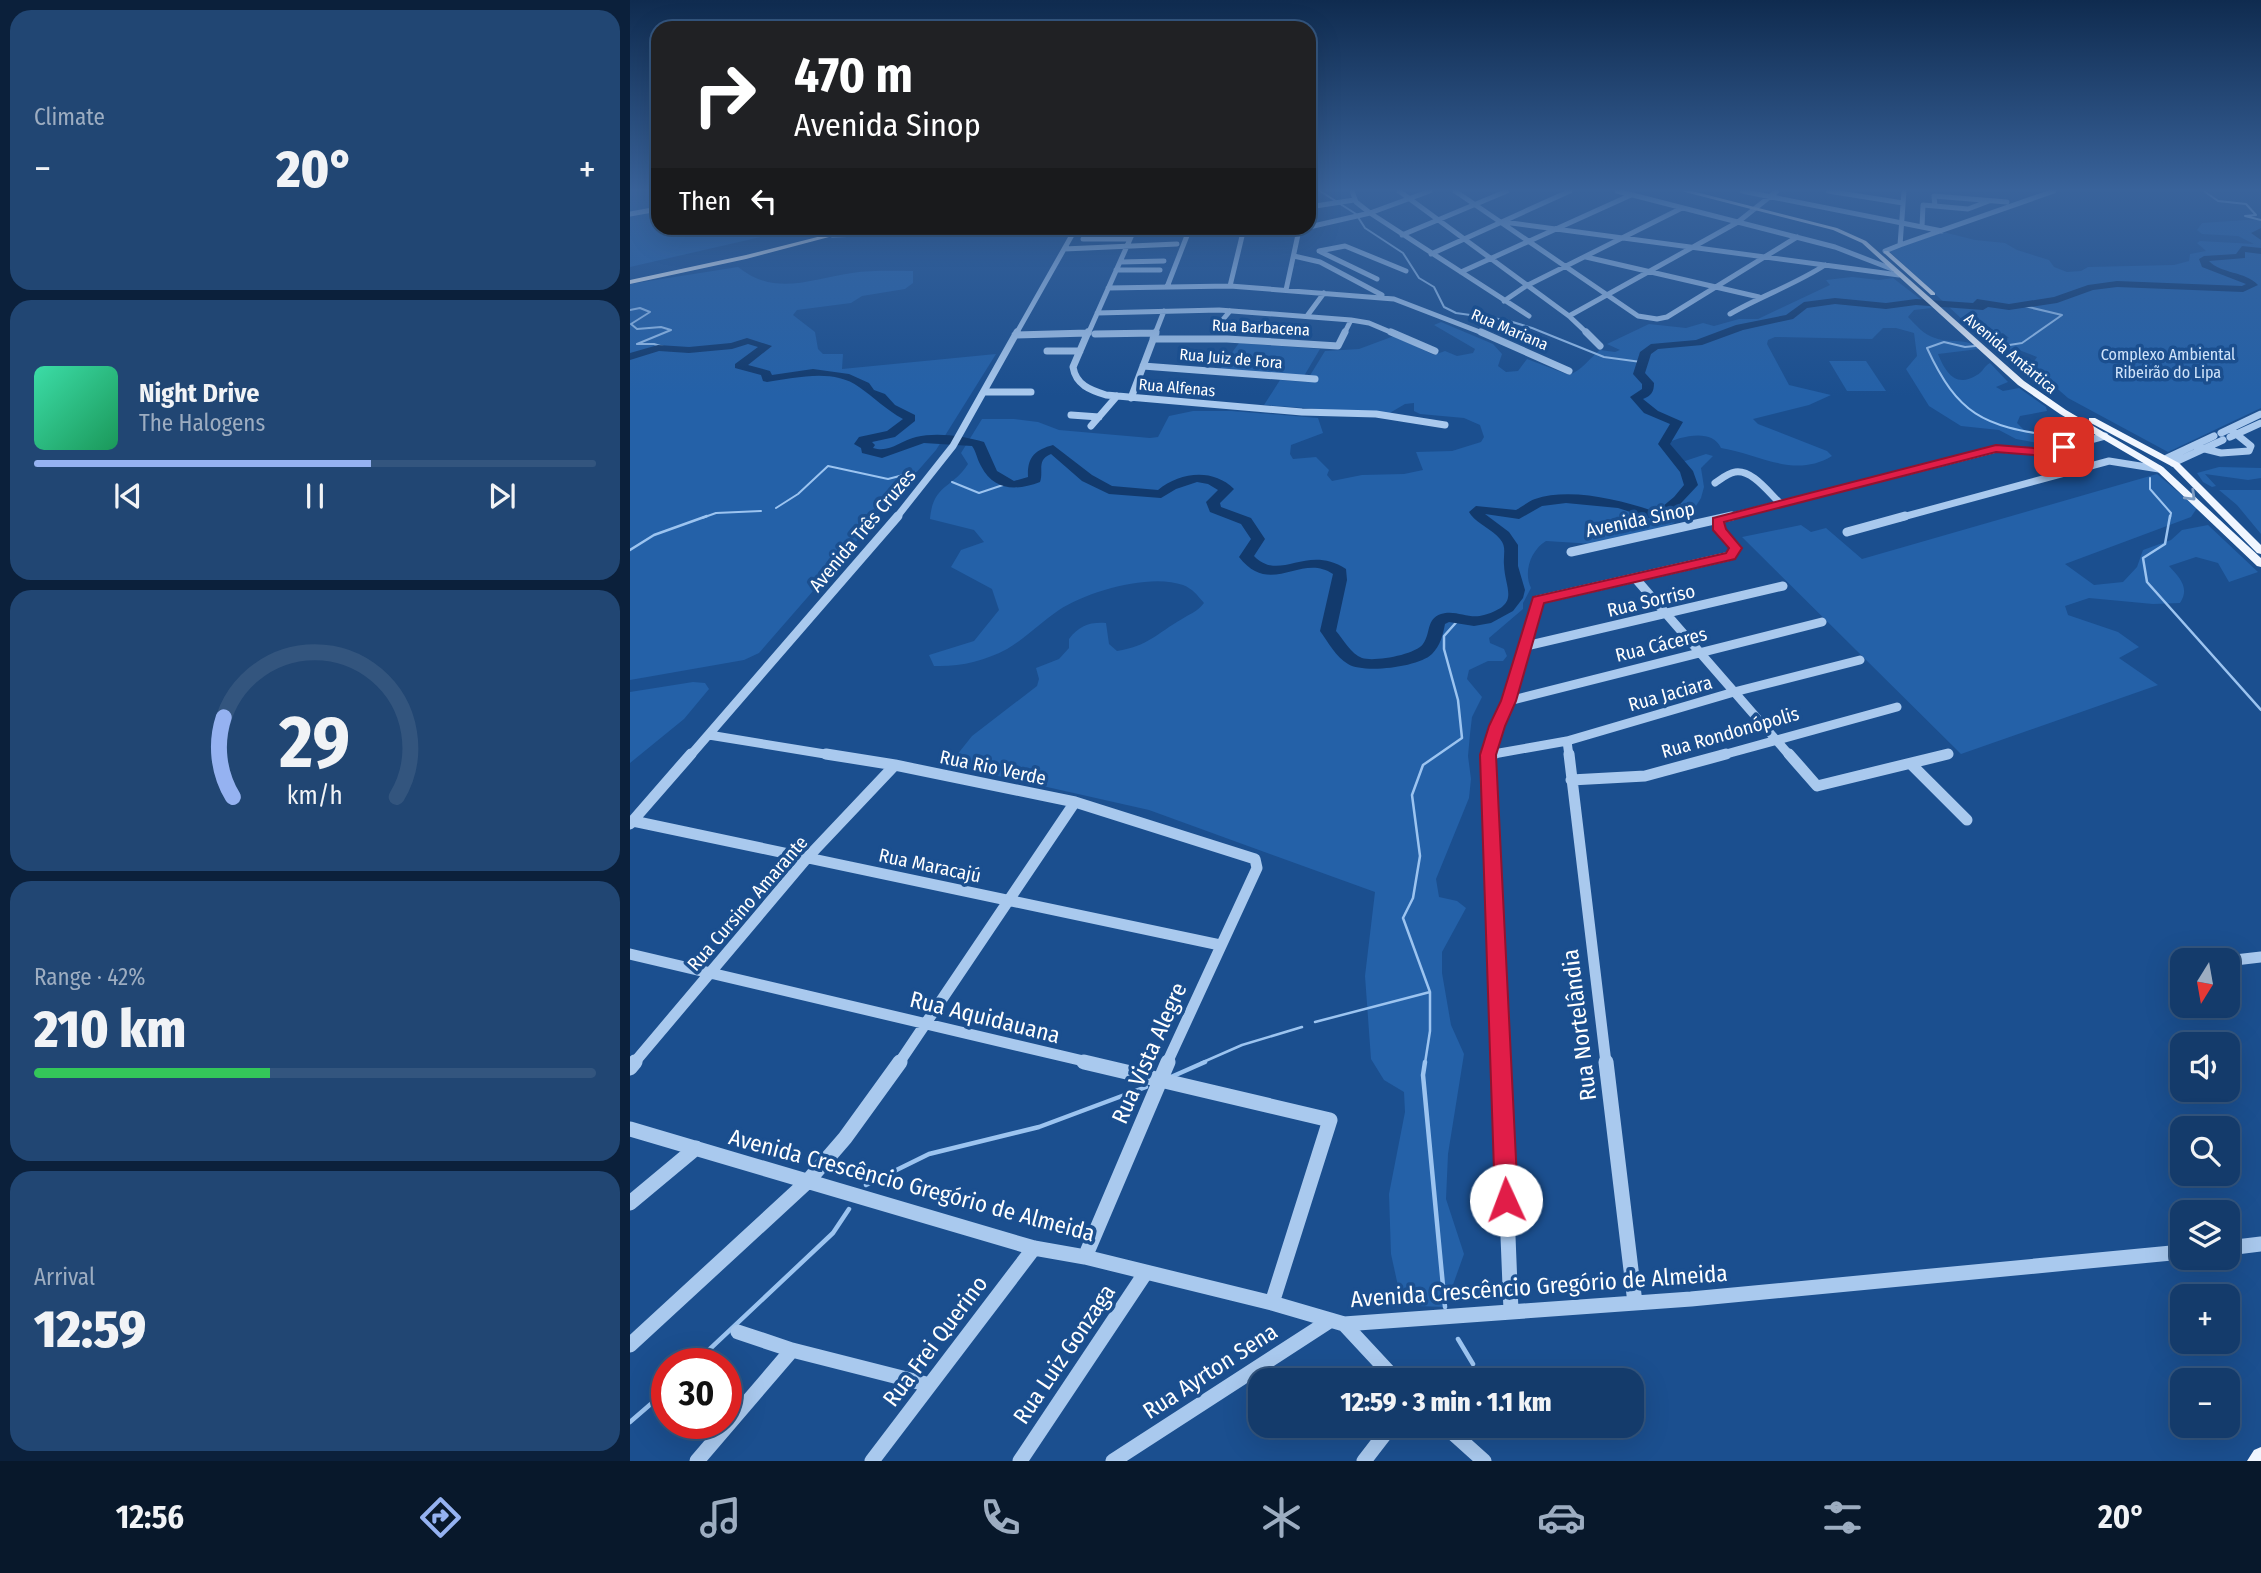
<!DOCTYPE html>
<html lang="en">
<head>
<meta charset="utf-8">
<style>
	body { margin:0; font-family:"Fira Sans Condensed",sans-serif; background:#214673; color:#f1f3f6; height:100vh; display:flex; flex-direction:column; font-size:26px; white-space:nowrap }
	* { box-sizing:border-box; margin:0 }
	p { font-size:23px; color:#9dadc1 }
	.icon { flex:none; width:38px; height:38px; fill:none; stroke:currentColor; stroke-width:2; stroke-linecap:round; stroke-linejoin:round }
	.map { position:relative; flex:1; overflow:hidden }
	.sheet { display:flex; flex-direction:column; gap:10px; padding:10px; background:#0b203b; width:630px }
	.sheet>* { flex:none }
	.banner { position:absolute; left:21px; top:21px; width:665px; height:214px; border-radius:21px; box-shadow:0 7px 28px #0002,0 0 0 2px #33557e; background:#202124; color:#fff; overflow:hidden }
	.needle { width:46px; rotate:191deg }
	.buttons { position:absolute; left:1540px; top:948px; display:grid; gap:14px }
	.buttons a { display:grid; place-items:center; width:70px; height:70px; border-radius:14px; background:#143b6b; box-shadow:0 7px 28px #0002,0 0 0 2px #33557e; font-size:35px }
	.speed { position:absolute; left:21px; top:1348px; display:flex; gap:14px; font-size:35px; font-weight:700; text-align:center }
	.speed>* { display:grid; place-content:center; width:91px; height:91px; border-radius:50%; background:#143b6b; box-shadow:0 7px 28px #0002,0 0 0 2px #33557e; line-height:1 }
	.speed .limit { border:10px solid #d22; background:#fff; color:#111 }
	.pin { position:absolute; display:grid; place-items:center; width:60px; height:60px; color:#fff; margin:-30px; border-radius:14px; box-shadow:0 4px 10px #0006 }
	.me { position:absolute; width:77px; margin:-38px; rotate:358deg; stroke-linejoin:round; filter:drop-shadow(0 0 5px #0008) }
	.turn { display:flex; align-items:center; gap:24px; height:147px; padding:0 28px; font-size:32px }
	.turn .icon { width:91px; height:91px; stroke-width:2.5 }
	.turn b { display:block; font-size:49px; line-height:60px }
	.then { display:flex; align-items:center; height:66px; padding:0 28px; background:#0003; gap:14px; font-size:26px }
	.big { font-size:52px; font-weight:800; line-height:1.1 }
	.sheet .widget { flex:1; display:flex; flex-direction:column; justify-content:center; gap:10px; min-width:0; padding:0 24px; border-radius:21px; background:#214673 }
	.sheet .dial { align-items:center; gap:0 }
	.dial svg { height:182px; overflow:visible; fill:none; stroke:#33557e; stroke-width:7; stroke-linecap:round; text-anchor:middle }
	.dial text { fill:#f1f3f6; stroke:none }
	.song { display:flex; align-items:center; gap:21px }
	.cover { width:84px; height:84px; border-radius:10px; background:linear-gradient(135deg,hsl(160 70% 55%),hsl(150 70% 35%)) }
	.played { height:7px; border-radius:4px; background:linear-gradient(90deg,#95b2f1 60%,#33557e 60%) }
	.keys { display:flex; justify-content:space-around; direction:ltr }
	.heat { display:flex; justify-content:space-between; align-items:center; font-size:38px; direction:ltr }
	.charge { height:10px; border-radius:5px; background:linear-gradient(90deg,#34c759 42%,#33557e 0) }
	.trip { position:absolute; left:618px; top:1368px; width:396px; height:70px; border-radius:21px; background:#143b6b; box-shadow:0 7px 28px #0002,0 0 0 2px #33557e; font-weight:800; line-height:70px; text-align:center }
	.tab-bar { display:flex; height:112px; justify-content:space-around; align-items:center; background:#08182b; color:#9dadc1 }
	.tab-bar .icon { width:49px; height:49px }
	.tab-bar .on { color:#95b2f1 }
	.tab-bar b { font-size:32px; color:#f1f3f6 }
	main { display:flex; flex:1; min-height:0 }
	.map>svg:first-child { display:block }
</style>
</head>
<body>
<main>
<section class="sheet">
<div class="widget"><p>Climate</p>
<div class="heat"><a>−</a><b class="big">20°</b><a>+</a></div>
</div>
<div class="widget">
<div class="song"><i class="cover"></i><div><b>Night Drive</b><p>The Halogens</p></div></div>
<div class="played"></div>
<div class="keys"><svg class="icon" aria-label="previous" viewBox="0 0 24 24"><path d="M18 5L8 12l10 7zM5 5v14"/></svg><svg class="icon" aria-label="pause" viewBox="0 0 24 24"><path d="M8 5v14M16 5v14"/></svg><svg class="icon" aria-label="next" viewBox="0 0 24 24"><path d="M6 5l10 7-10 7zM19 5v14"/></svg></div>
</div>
<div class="widget dial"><svg viewBox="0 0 100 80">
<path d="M14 69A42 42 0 1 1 86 69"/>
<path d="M14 69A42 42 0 0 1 10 34" stroke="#95b2f1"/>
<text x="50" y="56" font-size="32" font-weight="700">29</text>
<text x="50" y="72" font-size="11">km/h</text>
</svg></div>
<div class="widget"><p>Range · 42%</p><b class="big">210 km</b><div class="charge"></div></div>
<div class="widget"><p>Arrival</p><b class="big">12:59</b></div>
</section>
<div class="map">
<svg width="1631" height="1461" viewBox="0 0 1631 1461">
	<rect width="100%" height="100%" fill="#1b4f8f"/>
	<!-- green -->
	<path fill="#2461a8" d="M0,191H28V228H162L144,234L0,267Z
		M1631,219V408L1538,452L1438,398L1401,366L1407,357L1389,350L1367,353L1355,341L1379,338L1373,333L1349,335L1259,251L1313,232L1345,240L1375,243L1387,250L1419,260L1424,267L1437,272L1451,271L1458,267L1544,265L1559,261L1560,254L1576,251L1567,243L1570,241L1624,244L1608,236L1572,234L1567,230L1572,223Z
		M108,267C146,297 179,279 222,273C242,270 263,271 283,271V283L275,289L232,296L221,303L167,310L163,315L185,332L188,349L193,354H213L212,369L366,354L306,450L129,653L114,660L0,680V284Z
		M1222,277L1249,280L1263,278L1302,308L1284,310L1278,317C1286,325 1294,335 1305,338C1321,344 1337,337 1349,349L1308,354C1315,371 1325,389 1347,375C1353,372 1354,366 1360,363L1378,382L1366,387L1373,391L1389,388L1416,407L1417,411L1390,416L1387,423L1397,433L1447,443L1424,446L1386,439L1369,430L1331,426L1299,406L1276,369L1287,356L1284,333L1266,328H1253L1242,339L1145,337L1138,340L1137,344L1159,385L1201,395L1179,405L1123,419L1128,424L1197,451L1202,456C1164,479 1129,454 1091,448C1082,427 1049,437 1034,444L1049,463L1076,454L1083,456L1071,468L1074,487L1071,498L1066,506L1051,515L1044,523L1018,534L964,544L916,541C901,550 893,572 901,588L893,603V609L859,638L860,643L874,649L877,656L873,661H858L839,670L837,679L852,697L842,717L840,734L838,756L841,779L839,798L806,879L809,897L827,901L836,908L812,952V973L821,1025L834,1054L818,1154L816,1199L834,1254L815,1307L787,1306L768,1286L761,1254L759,1194L775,1112L774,1092L754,1080L741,1059L735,976L745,892L519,810L319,765L342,736L407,686L409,679L406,668L429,659L439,648V639C449,626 459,622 476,623L479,644L487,651C518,646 526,634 552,619C561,613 567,612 574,603C567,595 563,589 553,585C521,573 457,591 429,610C411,622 396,638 377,649C355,661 329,667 304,666L299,655L344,641L369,610L362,589L321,567L331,550L354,542L344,530L300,519C303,484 322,489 338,464L331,453L352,419H384L408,422L429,430L520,438L528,437L539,416L563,411H602L688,418L693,433L661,445L660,454L663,459L686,457L699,470L697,475L702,481L732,475L774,474L793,470L786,452L822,451L851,442L854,437L850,425L834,418L790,414L784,411V403L775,404L758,414L634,405L650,380L676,382L695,351L729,349L764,336L804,355L815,351L827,356L843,353L845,349L804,325L811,322L863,344L872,354L868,366L876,372L888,371L897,359L939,375C951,371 960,358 970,350L985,352L990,350L977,344L1019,324L1056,328L1073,323L1084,326L1109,319H1128L1200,285L1196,280Z
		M609,343L690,349L674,376L590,369Z
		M1199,361H1236L1256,391H1217Z
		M1589,467L1631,468V478L1618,480L1575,474L1586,486L1582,487L1573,482L1567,473Z
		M1527,474L1567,508L1561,517L1435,564L1464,585L1493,582L1507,567L1513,550L1541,540L1552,530L1578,525L1628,572L1599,582L1588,563L1566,557L1539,566C1550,578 1560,588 1550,603L1523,604L1459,598L1435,606L1438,615L1488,632L1509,647L1489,658L1528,685L1331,754L1112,537L1171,525L1181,532L1196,528L1232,559Z
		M1589,490H1631V534L1607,505Z
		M63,682L75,683L79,689L54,719L0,763V692Z"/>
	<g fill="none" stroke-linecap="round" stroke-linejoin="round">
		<!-- stream-far2 -->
		<path stroke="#9cc4f0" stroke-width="2" d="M690,191L726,214L735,228L773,253L789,278L804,287L814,307L826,313L876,320L902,328L974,357L1011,362
			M1574,191L1588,201L1616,204L1626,215L1615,216L1631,220
			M0,310L10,308L20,312L1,324L7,329L31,327L41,330L7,344H24L37,348
			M1345,346L1335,347L1314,342L1297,348C1328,415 1353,426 1424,436
			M1373,346L1392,343L1432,315L1390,305
			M1520,478V489L1541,513L1540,518
			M322,482L349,493L376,484
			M146,508L168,494L198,466L258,479L285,472
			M72,518L86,513L131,511"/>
		<!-- stream-far1 -->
		<path stroke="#9cc4f0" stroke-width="2.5" d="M1540,516L1535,544L1513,558L1517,582L1631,710
			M0,550L24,535L77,516
			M685,1022L800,992
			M571,1063L612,1045L672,1027
			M795,1063L800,1031V992L773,918L783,898L790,856L782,795L793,765L832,738L828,700L814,649V636L831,617"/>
		<!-- stream -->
		<path stroke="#9cc4f0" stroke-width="4.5" d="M795,1062L793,1075L815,1307
			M541,1077L575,1062
			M236,1185L299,1154L409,1127L516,1087
			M828,1339L843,1364
			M65,1363L203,1233L219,1209
			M0,1422L37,1390"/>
		<!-- river -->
		<path fill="#123a6d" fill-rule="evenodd" d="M1631,228V240L1621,233Z
			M1612,246L1631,248V254L1615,252V258L1579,261C1591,274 1615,271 1628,285L1613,292L1487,287L1463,290L1427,303L1379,310L1358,307L1353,310L1286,305L1256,309L1205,304L1177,308L1163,319L1113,330L1072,345L1028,349L1021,354L1015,373L1024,383C1024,392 1021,396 1013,399L1028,411L1053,422L1040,444L1063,471L1068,485L1038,517L1025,520L988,508L936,503L912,506L889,519L855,514L879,532L888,545V566L895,590L893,598L883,611L861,623L844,626L819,622L815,624C813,635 810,646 802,654C789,667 734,674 718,664C706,657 698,642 690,631L703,574C671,552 641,598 609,557L621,539L611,524L580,512L576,502L588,490L578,484L567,482L546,489L531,498L479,494L452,481L421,454C406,460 414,471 410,482C386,491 364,491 351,466C347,459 346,451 342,446L294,443L252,458L232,453L231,448L224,444L229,437L257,431L273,419C256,410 244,397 229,387C203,368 166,378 137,382L133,381L131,375L105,368V364L128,347L118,344L102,349L59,353L29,351L0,360V353L28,345L59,347L101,343L117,338L142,346L118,365L140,371L142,375L183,369L219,374L239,383L244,390L255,394L265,405L285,415V421L265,437L242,442L245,445L243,448C260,453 270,441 286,437C307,432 334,436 354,442L367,471L384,481L398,477C397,457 405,450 423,445L462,475L482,486L528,490C550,472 583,468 604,489L590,503L591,507L621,518L635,539L624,556C650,583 676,543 716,569L717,580L706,631C713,639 721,654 732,658C744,662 785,655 793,644C801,633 796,619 811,614C826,609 839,620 854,615C891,604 875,590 874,565C873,555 877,547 870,539C862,529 849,525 841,515L839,512L846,506L886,510C892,507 899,501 905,499C940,487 992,500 1026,512L1044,497L1054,485L1050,472L1028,444L1040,424L1014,413L1000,397L1012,389V384L1003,374L1010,352L1021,344L1066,340L1106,325L1156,315L1174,302L1205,298L1256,303L1286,299L1343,303L1347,299L1379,304L1424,297L1458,285L1487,281L1612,286L1616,284L1572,267L1569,259L1574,256L1606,254Z"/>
		<!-- minor-far4 -->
		<path stroke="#a9c9ee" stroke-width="5" d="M722,191L726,202L740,213L899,316
			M769,191L939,316L958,334
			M825,191L1008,316L1027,319L1037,317L1167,237
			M987,191L1205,247L1262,269
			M1112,191L1312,231
			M1198,191L1273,203
			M1305,206L1338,209L1359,201
			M679,207L724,200
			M0,214L28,209
			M874,222L1269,275
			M679,227L740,213L800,191
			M1292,227L1293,205L1305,206L1304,196L1377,202
			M202,235L407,228
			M772,235L877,191
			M453,239H500
			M1270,245L1424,191
			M434,249L547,244
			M689,251L715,246L776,271
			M1255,251L1270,245L1274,191
			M691,252L747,279
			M801,254L940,191
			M664,256L690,262L752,295
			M956,257L1129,297
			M490,262L534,261
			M486,270H530
			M831,272L1001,195
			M600,286L614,228
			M537,287L560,228
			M478,288L600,286L764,299L855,334
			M656,290L669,230L677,228
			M874,301L896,286L1052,208
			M600,311L590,323L607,326
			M467,313L589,310L721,320L739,323L765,334
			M1100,314C1131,296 1166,284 1195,265
			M677,316L694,293
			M939,316L1108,222L1147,191
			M386,334L446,228
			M414,334L458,333
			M458,334L505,228
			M465,334L526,333
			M525,334L534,311
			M714,334L721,320"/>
		<!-- minor-far3 -->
		<path stroke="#a9c9ee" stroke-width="7" d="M458,332L443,367C446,385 460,390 476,395L672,412L746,414L815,425
			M761,332L805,351
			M851,332L939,371
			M956,332L970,346
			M465,334L526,333
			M385,335L458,333
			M523,339H597L708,346L715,332
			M417,351H450
			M513,366L685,379
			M354,392H401
			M501,398L526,332
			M441,415L469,417
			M461,426L487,396
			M1591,433L1631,414
			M1600,437L1631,423
			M1563,446L1591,453L1619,451L1621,446L1600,429
			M1537,458L1584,436
			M1543,463L1593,440
			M1085,483C1091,479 1098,473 1105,472C1122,469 1139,493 1150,503
			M266,518L323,446L387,332
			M1095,518L1366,449L1416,452L1475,436
			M1269,518L1479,461L1529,469"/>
		<!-- minor-far2 -->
		<path stroke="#a9c9ee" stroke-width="9" d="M1217,532L1275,516
			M941,552L1102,516
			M1005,578L1160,756
			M896,646L1153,586
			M879,701L1192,622
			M79,735L207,756
			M937,741L939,756
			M858,755L937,741L1104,692L1230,660
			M60,756L268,516
			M858,756L867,726L879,701L908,600L1100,556L1105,548L1090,530L1087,520
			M1089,756L1267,707
			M1311,756L1318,754"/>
		<!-- minor-far1 -->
		<path stroke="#a9c9ee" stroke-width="11" d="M196,754L265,765L445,802L625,859L627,868L537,1063
			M858,754L871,1063
			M939,754L976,1063
			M1159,754L1187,786L1318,754
			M858,755L864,754
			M1281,764L1337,820
			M941,780L1015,776L1096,754
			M3,821L590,945
			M0,824L61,754
			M0,954L462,1063
			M1605,960L1631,957
			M4,1063L177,858L265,765
			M269,1063L445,802"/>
		<!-- minor -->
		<path stroke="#a9c9ee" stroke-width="15" d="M454,1062L700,1120L642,1303
			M871,1062L881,1311
			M976,1062L1005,1303
			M0,1068L5,1062
			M0,1129L404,1248L455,1257L642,1303L714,1324L1061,1299L1552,1252
			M0,1203L66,1148
			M1598,1248L1631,1244
			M455,1257L538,1062
			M714,1324L767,1381
			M108,1332L162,1350L300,1385
			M0,1345L177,1182L215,1138L270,1062
			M815,1426L854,1461
			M67,1461L162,1350
			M242,1461L404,1248
			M390,1461L516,1272
			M483,1461L701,1320
			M734,1461L761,1426"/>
		<!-- major -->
		<path fill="#f0f6ff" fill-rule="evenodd" d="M1051,191H1062L1207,228L1236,241L1394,381L1436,410L1533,467L1631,558V567L1627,566L1527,471L1430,414L1388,385L1232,243L1203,230Z
			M1254,251H1258L1305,293V295H1301L1254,253Z
			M1459,418H1465L1549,463L1631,545V554L1627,553L1543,467L1459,422Z
			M1631,1447V1461H1617L1624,1450Z"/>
		<!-- highway -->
		<path fill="#fff" fill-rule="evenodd" d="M223,228H233L116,259L0,284V280L116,255Z"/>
	</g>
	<!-- one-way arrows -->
	<defs><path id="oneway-chevron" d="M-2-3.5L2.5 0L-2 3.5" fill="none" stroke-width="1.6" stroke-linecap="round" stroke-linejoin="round" transform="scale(1.75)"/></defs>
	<use stroke="#7b9ac1" href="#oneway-chevron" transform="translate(1561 496) rotate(44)"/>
	<!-- sky -->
	<linearGradient id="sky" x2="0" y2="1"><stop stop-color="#0f2b4f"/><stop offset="0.48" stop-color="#39639b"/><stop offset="1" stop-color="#39639b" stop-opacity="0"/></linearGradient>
	<rect width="1631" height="396" fill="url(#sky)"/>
	<!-- route -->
	<path fill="#e11d48" stroke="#92132f" stroke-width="2" d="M1434,444L1440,447L1439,450L1416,456L1366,452L1094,522L1096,529L1112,548L1105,559L914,603L886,701L875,726L866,755L888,1200L884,1208L876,1212L868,1208L865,1200L850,755L859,726L871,701L903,597L1096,553L1099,548L1083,530V518L1366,445L1416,449Z"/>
	<g text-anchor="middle" stroke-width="7" stroke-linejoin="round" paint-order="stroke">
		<!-- far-street labels -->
		<g font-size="16" fill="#fff" stroke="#1b4f8f">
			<text transform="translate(631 327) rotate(3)" y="6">Rua Barbacena</text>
			<text transform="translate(880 329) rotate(23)" y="6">Rua Mariana</text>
			<text transform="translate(1381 353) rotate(40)" y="6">Avenida Antártica</text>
			<text transform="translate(601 358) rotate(5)" y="6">Rua Juiz de Fora</text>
			<text transform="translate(547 387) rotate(5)" y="6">Rua Alfenas</text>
		</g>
		<!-- far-park labels -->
		<g font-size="16" fill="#cfe3fa" stroke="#1b4f8f">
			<text x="1538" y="360">Complexo Ambiental<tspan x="1538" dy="18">Ribeirão do Lipa</tspan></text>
		</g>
		<!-- street labels -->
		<g font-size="19" fill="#fff" stroke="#1b4f8f">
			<text transform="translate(1010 519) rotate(-12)" y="7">Avenida Sinop</text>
			<text transform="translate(232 530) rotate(-50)" y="7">Avenida Três Cruzes</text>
			<text transform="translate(1021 600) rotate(-13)" y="7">Rua Sorriso</text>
			<text transform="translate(1031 644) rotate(-14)" y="7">Rua Cáceres</text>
			<text transform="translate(1040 693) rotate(-16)" y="7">Rua Jaciara</text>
			<text transform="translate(1100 732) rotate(-16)" y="7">Rua Rondonópolis</text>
			<text transform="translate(363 767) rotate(12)" y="7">Rua Rio Verde</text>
			<text transform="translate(300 865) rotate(12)" y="7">Rua Maracajú</text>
			<text transform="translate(117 903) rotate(-49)" y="7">Rua Cursino Amarante</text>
		</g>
		<!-- near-street labels -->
		<g font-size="23" fill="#fff" stroke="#1b4f8f">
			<text transform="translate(355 1017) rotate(14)" y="8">Rua Aquidauana</text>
			<text transform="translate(949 1025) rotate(-97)" y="8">Rua Nortelândia</text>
			<text transform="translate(519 1053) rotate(-66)" y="8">Rua Vista Alegre</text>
			<text transform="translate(282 1185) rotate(15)" y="8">Avenida Crescêncio Gregório de Almeida</text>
			<text transform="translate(909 1286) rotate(-4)" y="8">Avenida Crescêncio Gregório de Almeida</text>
			<text transform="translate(305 1341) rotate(-53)" y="8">Rua Frei Querino</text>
			<text transform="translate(434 1354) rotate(-56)" y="8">Rua Luiz Gonzaga</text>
			<text transform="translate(580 1371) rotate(-33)" y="8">Rua Ayrton Sena</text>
		</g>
	</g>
</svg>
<div class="buttons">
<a><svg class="needle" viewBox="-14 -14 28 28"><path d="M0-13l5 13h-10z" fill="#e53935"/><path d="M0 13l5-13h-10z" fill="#9dadc1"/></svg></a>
<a><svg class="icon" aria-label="sound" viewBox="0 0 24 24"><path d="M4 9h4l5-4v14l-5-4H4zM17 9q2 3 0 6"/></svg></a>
<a><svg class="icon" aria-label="search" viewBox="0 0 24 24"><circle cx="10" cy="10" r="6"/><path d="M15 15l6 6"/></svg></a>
<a><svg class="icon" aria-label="layers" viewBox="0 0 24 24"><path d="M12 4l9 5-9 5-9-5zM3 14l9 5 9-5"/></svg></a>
<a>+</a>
<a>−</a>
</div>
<div class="speed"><div class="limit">30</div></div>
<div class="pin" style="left:1434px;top:447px;background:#d93025"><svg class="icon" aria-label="arrive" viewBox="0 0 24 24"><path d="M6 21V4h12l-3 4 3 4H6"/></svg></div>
<svg class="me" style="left:876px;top:1200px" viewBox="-20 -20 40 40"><circle r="19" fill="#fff"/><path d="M0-13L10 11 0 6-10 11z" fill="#e11d48"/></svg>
<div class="trip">12:59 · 3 min · 1.1 km</div>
<div class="banner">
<div class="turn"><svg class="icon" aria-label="right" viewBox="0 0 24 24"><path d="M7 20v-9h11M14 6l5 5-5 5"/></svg><div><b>470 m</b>Avenida Sinop</div></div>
<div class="then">Then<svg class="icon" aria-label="left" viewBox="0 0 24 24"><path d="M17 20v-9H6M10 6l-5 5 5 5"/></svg></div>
</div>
</div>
</main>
<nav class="tab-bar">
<b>12:56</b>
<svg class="icon on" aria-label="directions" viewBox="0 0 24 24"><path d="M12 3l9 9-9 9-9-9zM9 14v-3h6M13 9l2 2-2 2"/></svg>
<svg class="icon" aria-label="music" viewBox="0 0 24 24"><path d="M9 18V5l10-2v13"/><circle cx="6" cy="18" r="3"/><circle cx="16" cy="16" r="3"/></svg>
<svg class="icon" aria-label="phone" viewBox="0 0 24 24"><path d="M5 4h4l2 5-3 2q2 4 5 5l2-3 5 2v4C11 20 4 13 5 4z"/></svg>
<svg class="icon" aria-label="climate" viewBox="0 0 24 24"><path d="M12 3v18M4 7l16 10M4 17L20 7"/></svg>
<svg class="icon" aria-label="car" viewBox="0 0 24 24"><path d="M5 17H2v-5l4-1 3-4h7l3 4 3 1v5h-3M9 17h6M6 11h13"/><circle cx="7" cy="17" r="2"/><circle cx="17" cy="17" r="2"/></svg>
<svg class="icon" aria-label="filters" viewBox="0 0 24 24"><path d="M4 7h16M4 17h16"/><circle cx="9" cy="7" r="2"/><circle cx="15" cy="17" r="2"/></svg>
<b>20°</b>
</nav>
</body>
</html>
